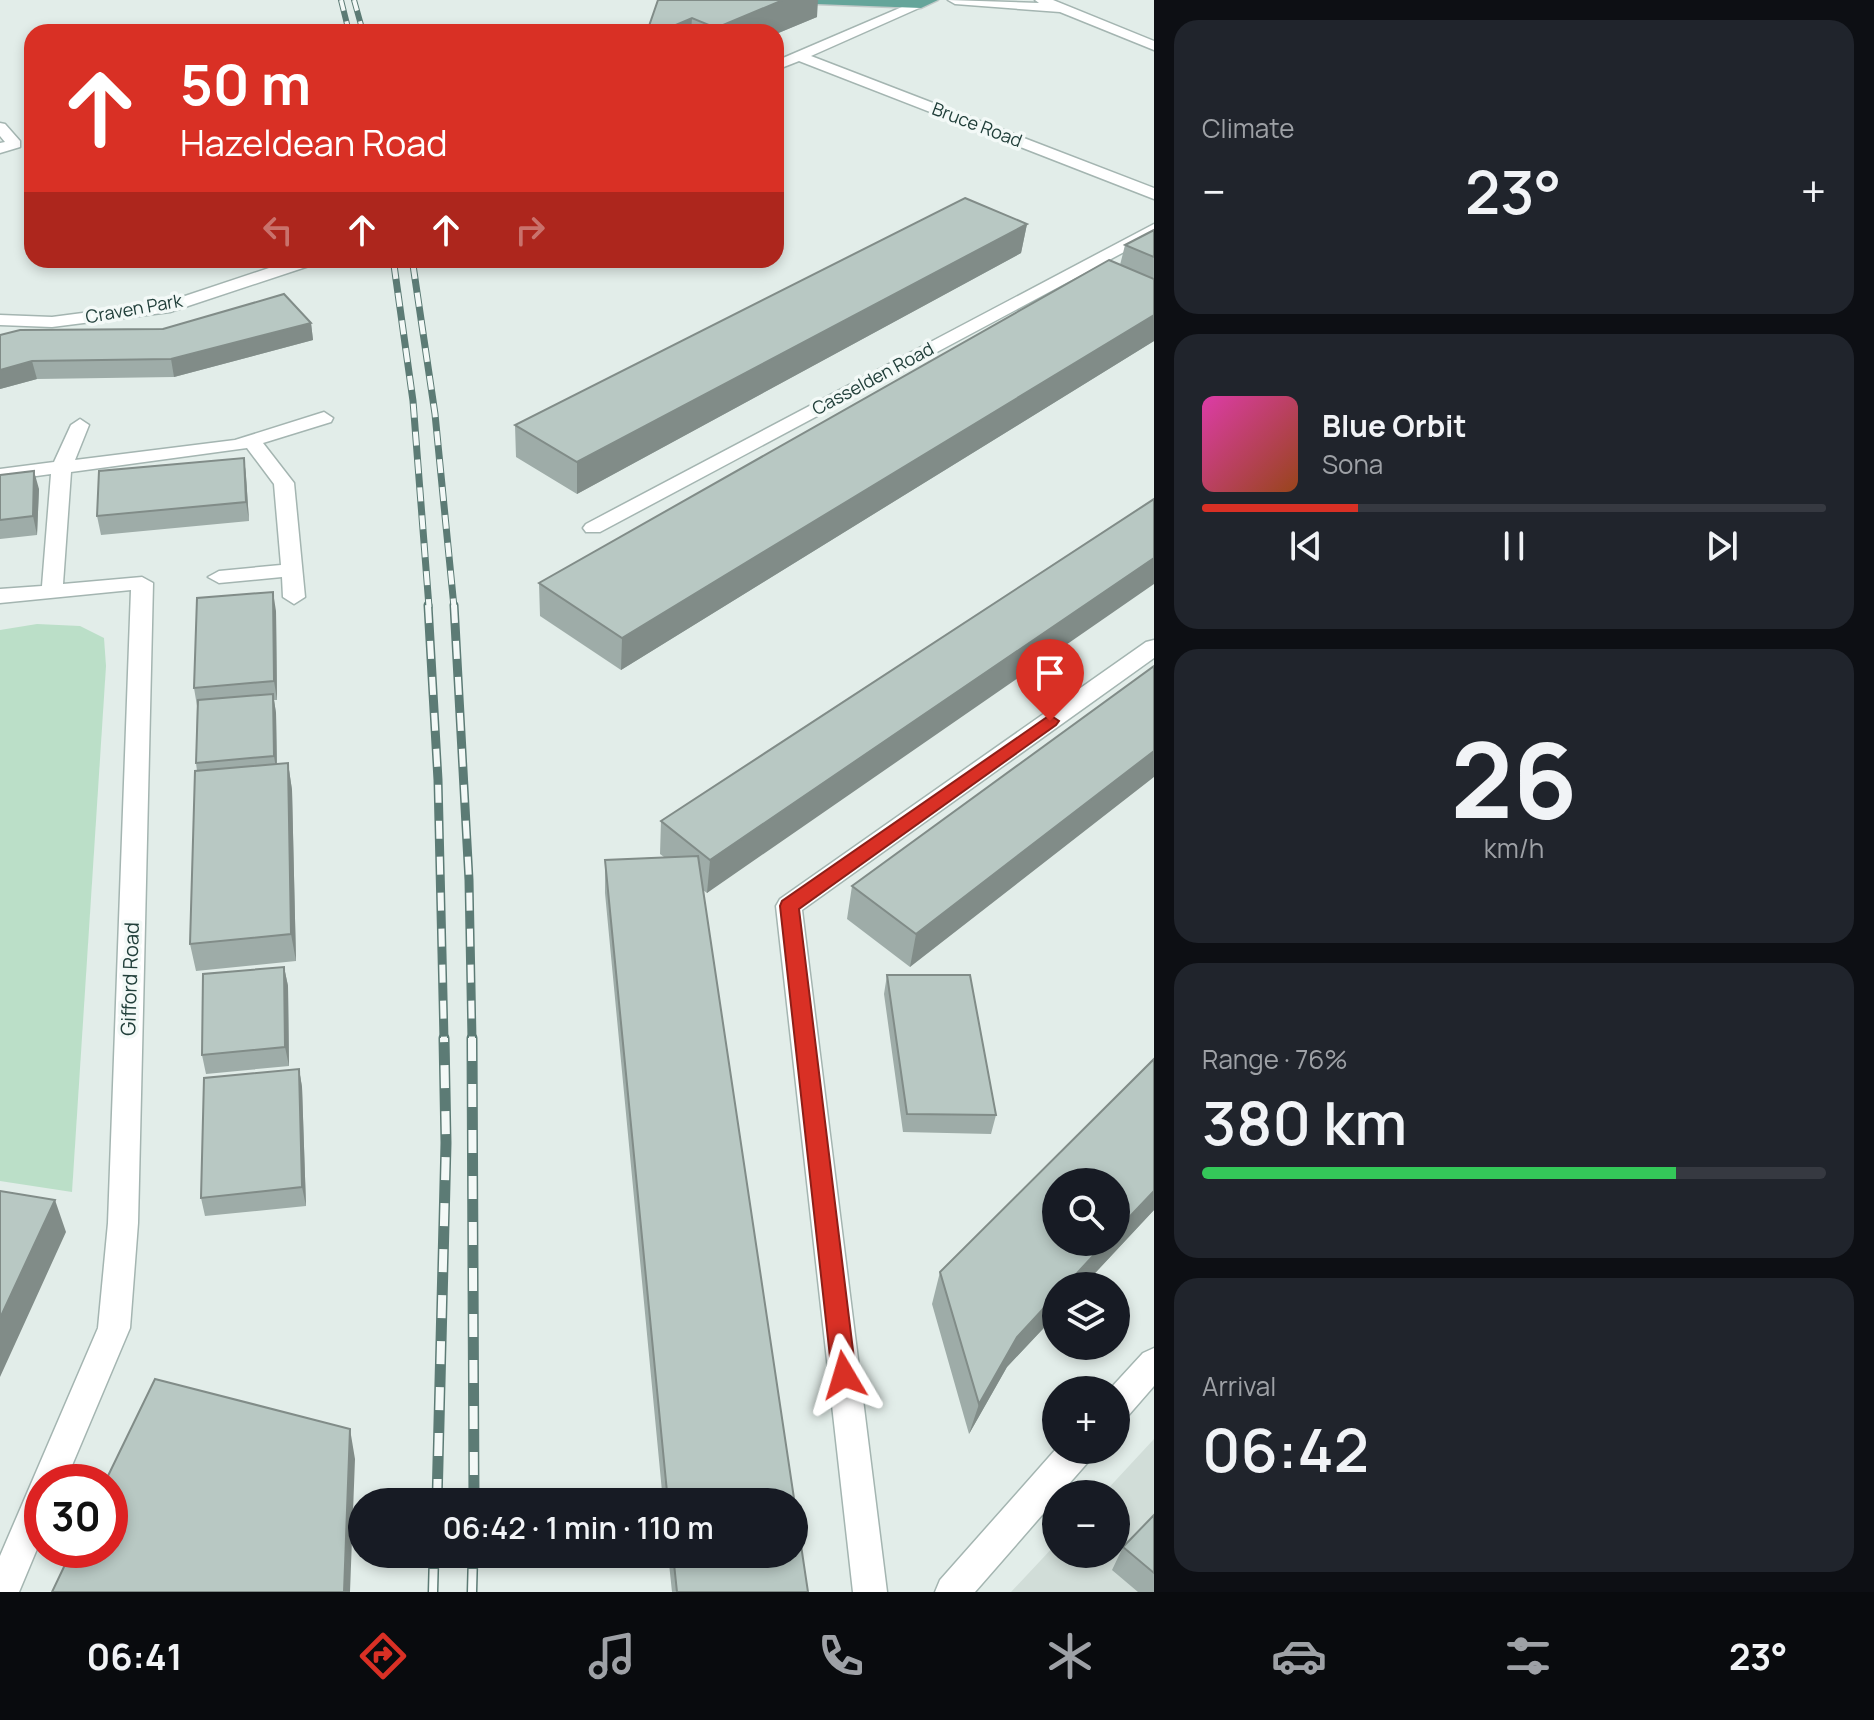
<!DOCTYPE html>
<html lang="en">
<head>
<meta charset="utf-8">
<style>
	body { margin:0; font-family:Manrope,sans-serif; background:#20242c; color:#f1f3f6; height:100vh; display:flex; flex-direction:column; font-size:30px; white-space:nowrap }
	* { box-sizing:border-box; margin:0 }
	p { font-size:26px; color:#9ea1a6 }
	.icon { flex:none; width:44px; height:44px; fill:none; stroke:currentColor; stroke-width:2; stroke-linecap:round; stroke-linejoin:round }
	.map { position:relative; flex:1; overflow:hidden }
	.panel { display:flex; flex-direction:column; gap:20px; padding:20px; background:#0d0f14; width:720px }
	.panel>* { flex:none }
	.top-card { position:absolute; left:24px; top:24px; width:760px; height:244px; border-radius:24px; box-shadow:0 4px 12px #0003; background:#d93025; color:#fff; overflow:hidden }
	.tools { position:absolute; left:1042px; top:1168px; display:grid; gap:16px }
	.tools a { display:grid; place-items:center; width:88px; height:88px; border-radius:50%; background:#171b24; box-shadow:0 4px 12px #0003; font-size:40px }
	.speed { position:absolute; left:24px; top:1464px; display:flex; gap:16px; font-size:40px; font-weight:700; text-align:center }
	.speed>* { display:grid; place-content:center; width:104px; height:104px; border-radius:50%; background:#171b24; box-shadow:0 4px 12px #0003; line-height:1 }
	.speed .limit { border:12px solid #d22; background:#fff; color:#111 }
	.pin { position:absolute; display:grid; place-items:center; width:68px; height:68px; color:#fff; margin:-82px -34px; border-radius:50% 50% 50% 0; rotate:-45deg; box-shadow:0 0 8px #0007 }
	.pin .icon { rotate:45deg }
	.me { position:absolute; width:88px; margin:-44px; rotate:353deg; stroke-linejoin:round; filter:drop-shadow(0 0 6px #0008) }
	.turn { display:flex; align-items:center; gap:28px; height:168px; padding:0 24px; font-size:36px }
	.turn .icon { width:104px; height:104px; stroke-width:2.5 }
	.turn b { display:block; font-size:56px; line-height:68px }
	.lanes { display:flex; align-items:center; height:76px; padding:0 24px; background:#0003; justify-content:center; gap:40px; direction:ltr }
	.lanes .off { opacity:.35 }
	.big { font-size:60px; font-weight:600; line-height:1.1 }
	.panel .widget { flex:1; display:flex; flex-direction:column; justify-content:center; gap:12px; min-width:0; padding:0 28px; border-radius:24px; background:#20242c }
	.panel .dial { align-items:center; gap:0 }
	.dial b { font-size:104px; line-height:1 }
	.song { display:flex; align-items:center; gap:24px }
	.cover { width:96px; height:96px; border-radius:12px; background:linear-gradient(135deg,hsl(320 70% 55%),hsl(20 70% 35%)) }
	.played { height:8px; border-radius:4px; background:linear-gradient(90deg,#d93025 25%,#363941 25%) }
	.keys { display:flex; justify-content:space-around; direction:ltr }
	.heat { display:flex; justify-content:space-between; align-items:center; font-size:44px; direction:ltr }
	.charge { height:12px; border-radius:6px; background:linear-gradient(90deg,#34c759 76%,#363941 0) }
	.trip { position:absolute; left:348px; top:1488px; width:460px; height:80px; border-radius:40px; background:#171b24; box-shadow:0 4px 12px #0003; font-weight:600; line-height:80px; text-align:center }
	.menu { display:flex; height:128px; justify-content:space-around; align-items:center; background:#090b0e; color:#9ea1a6 }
	.menu .icon { width:56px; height:56px }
	.menu .active { color:#d93025 }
	.menu b { font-size:36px; color:#f1f3f6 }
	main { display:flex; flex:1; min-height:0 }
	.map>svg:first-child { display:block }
</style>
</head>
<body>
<main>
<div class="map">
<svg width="1154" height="1592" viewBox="0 0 1154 1592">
	<rect width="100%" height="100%" fill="#e2ede9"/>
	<!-- built -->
	<path fill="#d1ddd8" d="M1154,1439V1592H1011L1056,1544V1554H1116V1494H1103Z"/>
	<!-- green -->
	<path fill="#bbdfc8" d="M37,624L80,626L104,638L106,666L72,1192L0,1181V630Z"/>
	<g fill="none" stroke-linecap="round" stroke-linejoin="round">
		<!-- minor casing -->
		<g stroke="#a4b5b1" stroke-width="3">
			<path id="minor" d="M948,0L1039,3L1035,0H1053L1154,41V50L1060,12L955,4Z
				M916,1L928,4L811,56L1154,188V199L799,61L776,70V61Z
				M0,123L5,124L20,141V147L0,153V143L5,142L0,136Z
				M1154,224V236L600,532H586L583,528L586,524Z
				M293,260H317L315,264L170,312L52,327L0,325V315L52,317L167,302Z
				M324,412L333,418L331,422L263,443L294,483L305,597L294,604L283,597L282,577L219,583L208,577L219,571L281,565L274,484L247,448L71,472L63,584L142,577L153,583L138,1223L130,1328L65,1482H42V1537L19,1592H0V1556L98,1328L108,1223L131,590L0,603V589L42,586L51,474L0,481V469L54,462L71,425L80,419L89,425L75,460L235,440Z
				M1154,640V658L802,910L887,1592H853L776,906L780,899L1146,642Z
				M1154,1348V1386L1127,1417L1116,1421V1390H1109L1143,1353Z
				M1056,1449L1093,1450L1089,1461L1060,1494H1056V1499L975,1592H935L940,1580Z"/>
		</g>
		<!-- major casing -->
		<g stroke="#c1c9c8" stroke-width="3">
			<path id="major" d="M810,0H938L921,8L817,4Z"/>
		</g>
		<!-- minor -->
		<use href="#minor" fill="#fff" fill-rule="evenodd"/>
		<!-- major -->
		<use href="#major" fill="#65a59a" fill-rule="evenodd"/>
		<!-- rail-far3 casing -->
		<g stroke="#5c7b75" stroke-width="6">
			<path id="rail-far3" d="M341,0L349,32
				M354,0L363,32
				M393,260L394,267
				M412,260L413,267"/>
		</g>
		<!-- rail-far2 casing -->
		<g stroke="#5c7b75" stroke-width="7">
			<path id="rail-far2" d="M394,265L413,401L429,607
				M413,265L435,414L454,607"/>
		</g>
		<!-- rail-far1 casing -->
		<g stroke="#5c7b75" stroke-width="9">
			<path id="rail-far1" d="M428,605L438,780L444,1040
				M454,605L469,880L472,1040"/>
		</g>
		<!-- rail casing -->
		<g stroke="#5c7b75" stroke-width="11">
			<path id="rail" d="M472,1038L474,1502
				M437,1502L446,1143L444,1038
				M433,1592L434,1554
				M472,1592L473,1554"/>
		</g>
		<!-- rail-far3 -->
		<use href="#rail-far3" stroke="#f3f9f7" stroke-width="4" stroke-dasharray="11" stroke-linecap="butt"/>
		<!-- rail-far2 -->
		<use href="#rail-far2" stroke="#f3f9f7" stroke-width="5" stroke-dasharray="14" stroke-linecap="butt"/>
		<!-- rail-far1 -->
		<use href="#rail-far1" stroke="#f3f9f7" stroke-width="6" stroke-dasharray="18" stroke-linecap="butt"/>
		<!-- rail -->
		<use href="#rail" stroke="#f3f9f7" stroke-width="8" stroke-dasharray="23" stroke-linecap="butt"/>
	</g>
	<!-- wall -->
	<path fill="#9eaca8" d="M658,0L817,17L776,34V32H649V26Z
		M1027,224L1021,253L577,494L516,457L515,425Z
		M1154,230V341L621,670L540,616L539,583L1120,265L1125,245Z
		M311,323L313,340L174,377L37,379L0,389V335Z
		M244,458L246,476L249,521L101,535L97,516Z
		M0,475L39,489L37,535L0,539Z
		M1154,499L707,893L703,890L808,1592H672L668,1554H794V1502H663L605,893V860L664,857L660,854L661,821Z
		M276,611L277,700H274L276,713L277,764L288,763L292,790L296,961L196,971L190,944L197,771L196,763L197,706L194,688Z
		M1154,666L910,967L847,919L852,886Z
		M284,967L288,986L289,1066L206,1074L202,1055Z
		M887,975L996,1115L991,1134L903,1132L884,994Z
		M1154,1059V1210L1083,1286H1056V1315L1007,1367L969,1434L932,1304L940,1272Z
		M299,1069L302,1087L306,1206L205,1216L201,1198Z
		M1154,1515V1592H1138L1112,1570L1123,1547Z"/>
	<!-- shaded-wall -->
	<path fill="#818c88" d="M783,0H818L817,17L776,34V32H715L716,28Z
		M692,18L691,32H664V30Z
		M1027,224L1021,253L577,494V462Z
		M1154,315V341L621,670L622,638Z
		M311,323L313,340L174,377L171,359Z
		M32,361L37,379L0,389V370Z
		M244,458L246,476L249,521L246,502Z
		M34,471L39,489L37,535L33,516Z
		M1154,558V584L707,893L710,860Z
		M273,592L276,611L277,700L274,681Z
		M273,694L276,713L277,775L274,756Z
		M1154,751V777L910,967L916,934Z
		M288,763L292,790L296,961L291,934Z
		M284,967L288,986L289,1066L285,1047Z
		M299,1069L302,1087L306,1206L302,1187Z
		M1154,1191V1210L1083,1286H1065L1106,1242H1116V1231Z
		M55,1200L66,1232L0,1377V1318Z
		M1056,1295V1315L1007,1367L969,1434L979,1404L1017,1337Z
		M350,1429L355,1459L350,1592H344Z"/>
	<!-- building -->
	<path fill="#b8c8c3" stroke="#818c88" stroke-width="2" d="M658,0H783L716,28L692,18L664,30L649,26Z
		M965,198L1027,224L577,462L515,425Z
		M1154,230V257L1125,245Z
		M1109,260L1154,279V315L622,638L539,583Z
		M284,294L311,323L171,359L32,361L0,370V335L20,330L163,329Z
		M244,458L246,502L97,516L99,471Z
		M34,471L33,516L0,520V475Z
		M1154,499V558L710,860L661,821Z
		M273,592L274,681L194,688L197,598Z
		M1154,666V751L916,934L852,886Z
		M273,694L274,756L196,763L198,700Z
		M288,763L291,934L190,944L195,771Z
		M698,856L808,1592H677L673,1554H794V1502H668L605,860Z
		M284,967L285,1047L202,1055L203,974Z
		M887,975H970L996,1115L907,1114Z
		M1154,1059V1191L1116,1231V1182H1056V1242H1106L1065,1286H1056V1295L1017,1337L979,1404L940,1272Z
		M299,1069L302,1187L201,1198L204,1078Z
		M0,1191L55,1200L0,1318Z
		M155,1379L350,1429L344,1592H52L72,1550H110V1482H105Z
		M1154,1515V1573L1123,1547Z"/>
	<!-- route -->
	<path fill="#d93025" stroke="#8d1f18" stroke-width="2" d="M1050,715L1059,721L1056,725L799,909L856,1375L853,1383L844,1387L836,1383L832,1375L780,906L782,901Z"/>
	<g text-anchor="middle" stroke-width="7" stroke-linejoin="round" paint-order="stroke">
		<!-- far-street labels -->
		<g font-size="18" fill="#213f3a" stroke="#f3f9f7">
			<text transform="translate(977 125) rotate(21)" y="6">Bruce Road</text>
			<text transform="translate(134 309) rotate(-10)" y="6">Craven Park</text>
			<text transform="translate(873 379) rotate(-28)" y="6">Casselden Road</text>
		</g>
		<!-- street labels -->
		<g font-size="20" fill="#213f3a" stroke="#f3f9f7">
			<text transform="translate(130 979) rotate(-88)" y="7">Gifford Road</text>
		</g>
	</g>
</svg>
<div class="tools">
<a><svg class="icon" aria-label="search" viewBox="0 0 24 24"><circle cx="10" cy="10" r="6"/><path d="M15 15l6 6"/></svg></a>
<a><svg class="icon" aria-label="layers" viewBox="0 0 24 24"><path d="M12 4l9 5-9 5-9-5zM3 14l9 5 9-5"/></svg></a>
<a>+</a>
<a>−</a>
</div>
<div class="speed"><div class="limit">30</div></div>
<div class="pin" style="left:1050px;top:721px;background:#d93025"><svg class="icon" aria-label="arrive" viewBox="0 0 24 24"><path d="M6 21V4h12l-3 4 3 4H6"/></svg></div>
<svg class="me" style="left:844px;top:1375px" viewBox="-20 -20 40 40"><path d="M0-17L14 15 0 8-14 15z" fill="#d93025" stroke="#fff" stroke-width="4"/></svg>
<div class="trip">06:42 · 1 min · 110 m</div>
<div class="top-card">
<div class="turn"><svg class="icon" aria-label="ahead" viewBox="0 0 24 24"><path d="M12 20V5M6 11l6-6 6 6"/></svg><div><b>50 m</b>Hazeldean Road</div></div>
<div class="lanes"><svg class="icon off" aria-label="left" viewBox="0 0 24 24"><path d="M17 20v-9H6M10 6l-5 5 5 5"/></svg><svg class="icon" aria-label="ahead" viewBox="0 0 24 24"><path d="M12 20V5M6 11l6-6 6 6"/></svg><svg class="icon" aria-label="ahead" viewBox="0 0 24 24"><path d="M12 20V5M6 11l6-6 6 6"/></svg><svg class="icon off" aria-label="right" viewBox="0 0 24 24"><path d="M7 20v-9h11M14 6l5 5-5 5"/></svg></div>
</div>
</div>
<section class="panel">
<div class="widget"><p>Climate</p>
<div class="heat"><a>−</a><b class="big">23°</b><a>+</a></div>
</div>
<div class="widget">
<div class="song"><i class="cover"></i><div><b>Blue Orbit</b><p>Sona</p></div></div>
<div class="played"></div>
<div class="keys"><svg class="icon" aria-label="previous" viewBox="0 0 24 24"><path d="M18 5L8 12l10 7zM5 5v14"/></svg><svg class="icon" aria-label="pause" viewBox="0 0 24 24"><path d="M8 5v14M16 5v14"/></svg><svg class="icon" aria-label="next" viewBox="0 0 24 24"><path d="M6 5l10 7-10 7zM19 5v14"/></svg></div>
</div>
<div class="widget dial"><b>26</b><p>km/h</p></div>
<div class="widget"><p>Range · 76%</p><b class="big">380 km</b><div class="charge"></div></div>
<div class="widget"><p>Arrival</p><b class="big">06:42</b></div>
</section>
</main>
<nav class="menu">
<b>06:41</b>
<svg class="icon active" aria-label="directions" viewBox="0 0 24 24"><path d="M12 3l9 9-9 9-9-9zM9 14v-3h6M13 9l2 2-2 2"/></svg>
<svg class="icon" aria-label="music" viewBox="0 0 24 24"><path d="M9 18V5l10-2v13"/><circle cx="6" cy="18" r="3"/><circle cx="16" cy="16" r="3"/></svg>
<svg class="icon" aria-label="phone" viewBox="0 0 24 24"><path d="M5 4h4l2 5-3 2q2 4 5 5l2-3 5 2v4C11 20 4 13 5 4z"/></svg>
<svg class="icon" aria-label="climate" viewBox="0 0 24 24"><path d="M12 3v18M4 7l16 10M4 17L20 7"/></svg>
<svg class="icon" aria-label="car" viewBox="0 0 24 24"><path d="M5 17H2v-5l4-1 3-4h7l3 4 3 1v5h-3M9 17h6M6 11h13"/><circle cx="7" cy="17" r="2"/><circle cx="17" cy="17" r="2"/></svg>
<svg class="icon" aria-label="filters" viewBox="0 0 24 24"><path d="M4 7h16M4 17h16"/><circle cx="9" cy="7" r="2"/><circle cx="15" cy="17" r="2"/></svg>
<b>23°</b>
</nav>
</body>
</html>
